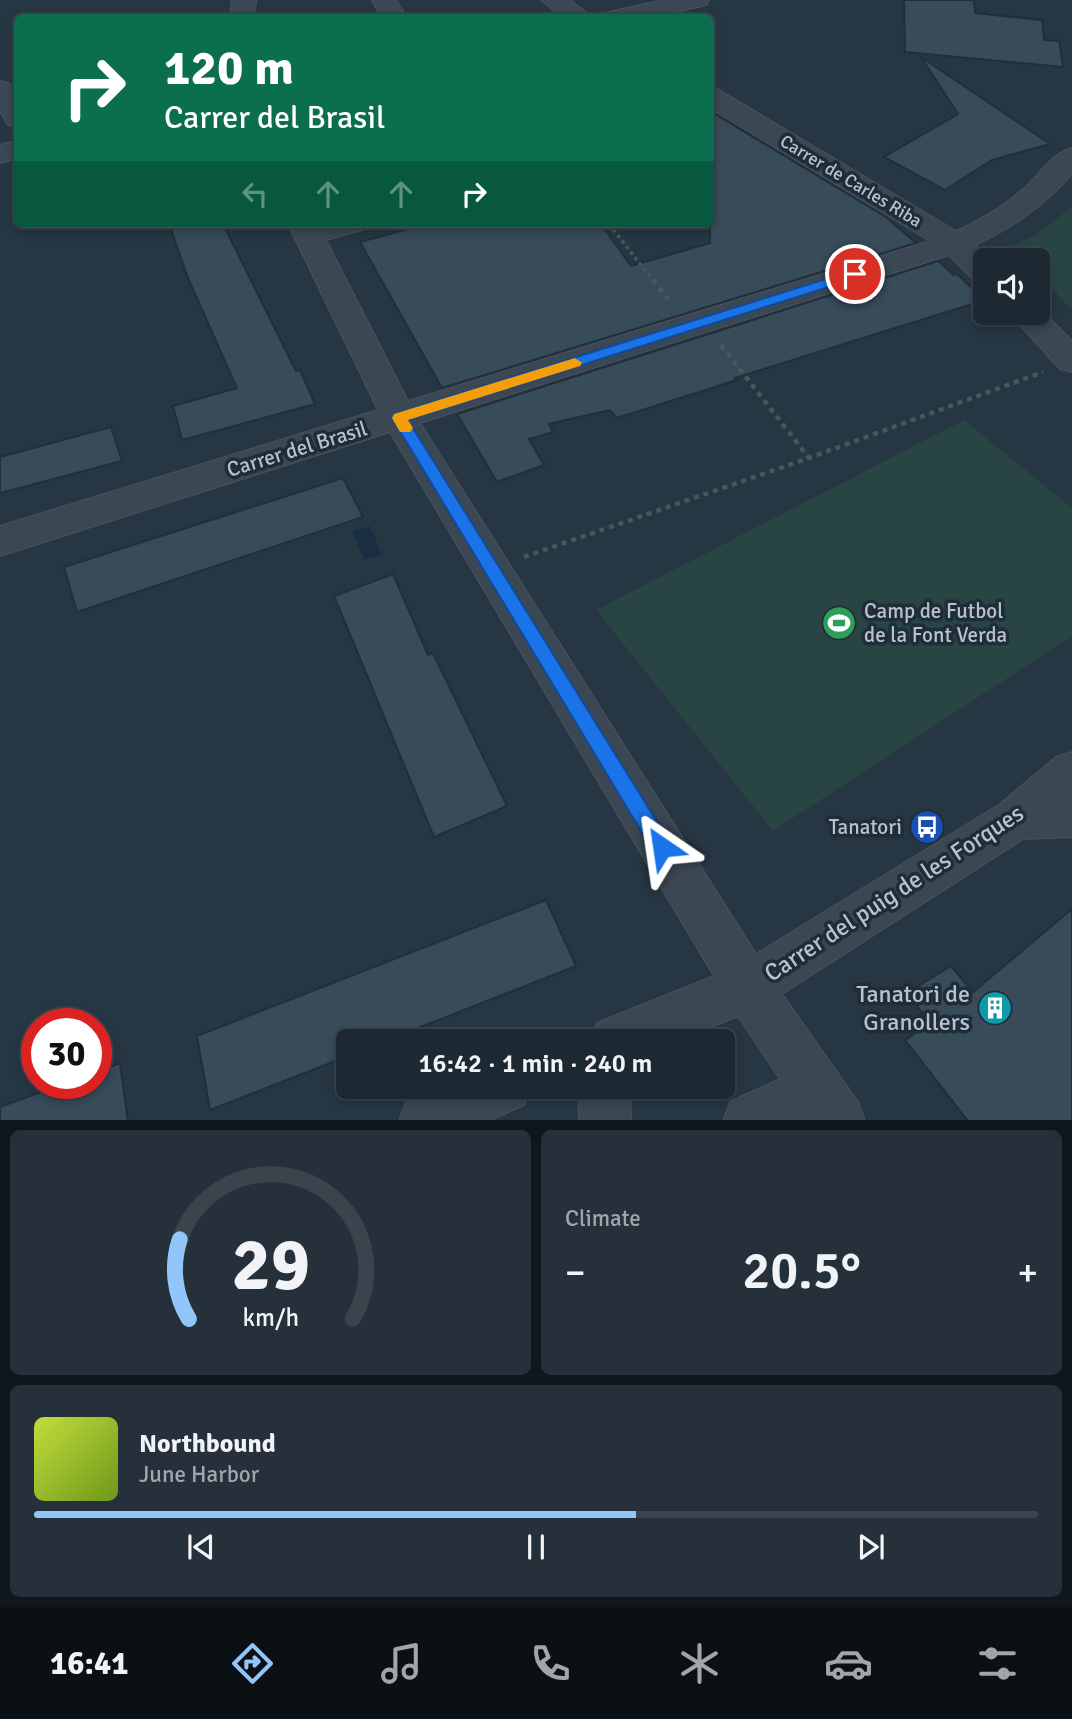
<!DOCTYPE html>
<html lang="en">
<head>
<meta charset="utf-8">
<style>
	body { margin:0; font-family:Signika,sans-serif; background:#25303a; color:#f1f3f6; height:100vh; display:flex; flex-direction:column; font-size:26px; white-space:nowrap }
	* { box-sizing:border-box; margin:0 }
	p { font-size:23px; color:#a0a6ac }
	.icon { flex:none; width:38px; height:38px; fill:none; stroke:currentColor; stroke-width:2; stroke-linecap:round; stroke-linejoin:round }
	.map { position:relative; height:1120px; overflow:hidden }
	.drawer { display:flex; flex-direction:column; gap:10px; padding:10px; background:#0f161c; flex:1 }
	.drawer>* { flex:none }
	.hud { position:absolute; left:14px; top:14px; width:700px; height:214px; border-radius:10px; box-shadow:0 4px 10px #0003,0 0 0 2px #3a444d; background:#0b6e4f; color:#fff; overflow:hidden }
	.fabs { position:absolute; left:973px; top:248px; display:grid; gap:14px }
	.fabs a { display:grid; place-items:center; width:77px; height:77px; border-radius:10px; background:#1c2832; box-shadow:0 4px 10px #0003,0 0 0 2px #3a444d; font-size:35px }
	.speed { position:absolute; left:21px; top:1008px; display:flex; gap:14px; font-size:35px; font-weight:700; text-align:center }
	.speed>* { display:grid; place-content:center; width:91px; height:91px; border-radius:50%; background:#1c2832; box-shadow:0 4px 10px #0003,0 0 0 2px #3a444d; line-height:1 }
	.speed .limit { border:10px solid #d22; background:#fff; color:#111 }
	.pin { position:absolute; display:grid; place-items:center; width:60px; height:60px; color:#fff; margin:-30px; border:4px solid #fff; border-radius:50%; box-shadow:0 2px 7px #0007 }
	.me { position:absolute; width:77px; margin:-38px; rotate:328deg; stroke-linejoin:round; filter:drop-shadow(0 0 5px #0008) }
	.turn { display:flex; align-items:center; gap:24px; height:147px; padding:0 35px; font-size:32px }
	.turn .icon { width:91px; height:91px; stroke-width:2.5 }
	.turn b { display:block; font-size:49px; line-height:60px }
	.lanes { display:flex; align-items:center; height:66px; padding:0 35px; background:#0003; justify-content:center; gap:35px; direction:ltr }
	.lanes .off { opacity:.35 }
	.big { font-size:52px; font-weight:600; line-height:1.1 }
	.drawer .card { flex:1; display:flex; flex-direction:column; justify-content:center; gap:10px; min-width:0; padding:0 24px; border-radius:10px; background:#25303a }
	.drawer .dial { align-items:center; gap:0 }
	.dial svg { height:182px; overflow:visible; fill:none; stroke:#3a444d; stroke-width:7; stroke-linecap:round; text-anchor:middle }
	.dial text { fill:#f1f3f6; stroke:none }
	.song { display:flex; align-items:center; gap:21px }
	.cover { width:84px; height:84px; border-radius:10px; background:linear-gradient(135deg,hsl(70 70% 55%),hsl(80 70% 35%)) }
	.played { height:7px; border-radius:4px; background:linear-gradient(90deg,#90c6f9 60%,#3a444d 60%) }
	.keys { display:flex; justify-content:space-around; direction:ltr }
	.heat { display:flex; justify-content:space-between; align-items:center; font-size:38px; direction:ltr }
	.drawer .tiles { flex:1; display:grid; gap:10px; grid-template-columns:1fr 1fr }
	.card:last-child { grid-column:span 2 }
	.trip { position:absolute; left:336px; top:1029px; width:399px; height:70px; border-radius:10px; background:#1c2832; box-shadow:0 4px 10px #0003,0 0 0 2px #3a444d; font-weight:600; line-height:70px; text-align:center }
	.menu { display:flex; height:112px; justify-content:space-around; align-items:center; background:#0b1014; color:#a0a6ac }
	.menu .icon { width:49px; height:49px }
	.menu .selected { color:#90c6f9 }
	.menu b { font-size:32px; color:#f1f3f6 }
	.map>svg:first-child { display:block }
</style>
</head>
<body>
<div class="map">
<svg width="1072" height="1121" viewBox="0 0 1072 1121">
	<rect width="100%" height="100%" fill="#263643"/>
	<!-- green -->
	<path fill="#284443" d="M1072,207V310L1038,274V261H1025L1011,246L1034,236Z
		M964,420L1072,508V636L773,831L596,610Z"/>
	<!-- water -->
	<path fill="#192f41" d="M370,526L382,555L364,559L352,531Z"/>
	<!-- building -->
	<path fill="#384b59" stroke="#212f3a" stroke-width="2" d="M904,0H974L975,13L1042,20L1044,40L1059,41L1063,67L905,52Z
		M921,57L1050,144L992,160L945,190L884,157L958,114Z
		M710,111L886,217L916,243L442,388L360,242L427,224H601L631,266L710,243Z
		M169,224H223L296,371L300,370L315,404L182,440L173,406L237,388L188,278Z
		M938,261L954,275L957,274L985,300L735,378L737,380L617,418L610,410L549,424L553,432L529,439L544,465L497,482L457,414Z
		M111,427L122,461L0,493V457Z
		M343,478L363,517L77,612L64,567Z
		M393,574L428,655L433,653L507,806L434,837L334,596Z
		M546,900L576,966L385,1041H348V1056L210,1110L197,1036Z
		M1072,909V1121H968L905,1040L930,1023L907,993L951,966L973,992Z
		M120,1063L128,1121H0V1107L65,1083H96V1072Z"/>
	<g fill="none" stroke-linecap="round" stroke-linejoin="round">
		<!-- minor casing -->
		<g stroke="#47535e" stroke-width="2">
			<path id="minor" d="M232,0H256L254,18H230Z
				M372,0H396L407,18H382Z
				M541,0H570L593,18H564Z
				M663,0H709L706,5L650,18H602L605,13Z
				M0,81L9,83L18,96V127L8,125L0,111Z
				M710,88L719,90L956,231C980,220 1003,207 1022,190C1038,177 1053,152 1072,148V174C1045,205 1012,228 975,245L991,261H985V283L974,280L949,255L420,423L756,954L1000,804L1056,757L1072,752V837L1023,839L782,994L858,1102L865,1121H723L730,1102L780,1079L738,1016L676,1041H590L597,1023L714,976L390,432L0,556V526L378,410L288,224H366L362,230L326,240L408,401L930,241L710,108Z
				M18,140V158L0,163V145Z
				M1038,307L1072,341V372L1060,369L1009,313H1038Z
				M444,1087H532L524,1105L489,1121H399L406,1102Z
				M578,1087H630L631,1121H579Z"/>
		</g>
		<!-- path-far1 -->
		<path stroke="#425b5a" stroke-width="3.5" stroke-dasharray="3.5 3.5" stroke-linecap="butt" d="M609,224L654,282
			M1006,250L1016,261"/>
		<!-- path -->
		<path stroke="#425b5a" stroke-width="4.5" stroke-dasharray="5 5" stroke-linecap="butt" d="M653,280L671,303
			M721,345L809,458
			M524,557L809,458L1043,372"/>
		<!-- minor -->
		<use href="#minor" fill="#3b4752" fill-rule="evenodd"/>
	</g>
	<!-- route -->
	<path fill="#1a73e8" stroke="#114b97" stroke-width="2" d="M855,270L860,272V277L408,420L669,841L672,847L669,854L662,856L655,854L392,418L394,414Z"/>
	<!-- slow -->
	<path fill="#f59e0b" d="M575,358L582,363L580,366L408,420L413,428L410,432H400L392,418L394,414Z"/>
	<!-- icons -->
	<defs>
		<g id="stadium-disc" transform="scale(1.75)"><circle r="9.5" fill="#2e9e5b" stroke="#1f2d38"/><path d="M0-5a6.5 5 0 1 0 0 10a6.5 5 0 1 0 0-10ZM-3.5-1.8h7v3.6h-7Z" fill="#fff"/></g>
		<g id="bus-disc" transform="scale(1.75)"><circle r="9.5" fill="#1a4fb4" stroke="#1f2d38"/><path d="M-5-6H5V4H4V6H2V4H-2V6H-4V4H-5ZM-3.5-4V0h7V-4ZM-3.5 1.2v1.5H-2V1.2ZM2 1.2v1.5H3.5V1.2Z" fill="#fff"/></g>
		<g id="building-disc" transform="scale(1.75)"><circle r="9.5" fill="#0f9aa8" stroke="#1f2d38"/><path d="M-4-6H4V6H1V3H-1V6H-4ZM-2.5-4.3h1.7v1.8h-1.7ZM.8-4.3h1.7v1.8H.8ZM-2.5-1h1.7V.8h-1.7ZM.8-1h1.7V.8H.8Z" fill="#fff"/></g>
	</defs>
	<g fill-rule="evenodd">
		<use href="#stadium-disc" x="839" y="623"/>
		<use href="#bus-disc" x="927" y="827"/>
		<use href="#building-disc" x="995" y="1008"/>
	</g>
	<g text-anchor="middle" stroke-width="7" stroke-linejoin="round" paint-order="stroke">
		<!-- far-street labels -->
		<g font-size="18" fill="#b8c2cc" stroke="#1f2d38">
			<text transform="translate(851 181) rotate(31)" y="6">Carrer de Carles Riba</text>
		</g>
		<!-- street labels -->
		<g font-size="21" fill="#b8c2cc" stroke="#1f2d38">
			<text transform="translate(297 449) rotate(-17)" y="7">Carrer del Brasil</text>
		</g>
		<!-- poi labels -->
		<g font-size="21" fill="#b8c2cc" stroke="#1f2d38" text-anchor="start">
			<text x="864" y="618">Camp de Futbol<tspan x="864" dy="24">de la Font Verda</tspan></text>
			<text x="902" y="834" text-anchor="end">Tanatori</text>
		</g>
		<!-- near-street labels -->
		<g font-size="24" fill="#b8c2cc" stroke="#1f2d38">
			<text transform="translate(894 893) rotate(-33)" y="8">Carrer del puig de les Forques</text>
		</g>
		<!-- near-poi labels -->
		<g font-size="24" fill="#b8c2cc" stroke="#1f2d38" text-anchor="end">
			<text x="970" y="1002">Tanatori de<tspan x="970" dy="28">Granollers</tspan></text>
		</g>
	</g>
</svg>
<div class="fabs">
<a><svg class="icon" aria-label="sound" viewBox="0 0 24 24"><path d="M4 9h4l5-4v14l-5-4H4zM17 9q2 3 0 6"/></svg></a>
</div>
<div class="speed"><div class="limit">30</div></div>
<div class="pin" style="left:855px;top:274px;background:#d93025"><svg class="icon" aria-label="arrive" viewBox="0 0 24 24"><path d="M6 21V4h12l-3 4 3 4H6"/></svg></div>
<svg class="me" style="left:662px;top:847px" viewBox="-20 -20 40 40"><path d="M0-17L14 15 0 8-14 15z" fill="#1a73e8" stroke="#fff" stroke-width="4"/></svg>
<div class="trip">16:42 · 1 min · 240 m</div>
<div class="hud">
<div class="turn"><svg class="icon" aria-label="right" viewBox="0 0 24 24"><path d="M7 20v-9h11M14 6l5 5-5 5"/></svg><div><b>120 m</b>Carrer del Brasil</div></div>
<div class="lanes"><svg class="icon off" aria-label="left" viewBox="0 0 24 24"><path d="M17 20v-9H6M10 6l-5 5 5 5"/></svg><svg class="icon off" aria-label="ahead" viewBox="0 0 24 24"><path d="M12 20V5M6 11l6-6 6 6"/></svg><svg class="icon off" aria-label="ahead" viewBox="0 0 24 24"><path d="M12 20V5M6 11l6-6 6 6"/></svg><svg class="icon" aria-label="right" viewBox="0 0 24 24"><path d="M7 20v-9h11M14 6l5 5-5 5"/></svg></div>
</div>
</div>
<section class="drawer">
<div class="tiles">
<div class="card dial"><svg viewBox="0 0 100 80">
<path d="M14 69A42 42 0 1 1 86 69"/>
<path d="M14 69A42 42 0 0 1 10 34" stroke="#90c6f9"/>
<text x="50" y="56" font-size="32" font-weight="700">29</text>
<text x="50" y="72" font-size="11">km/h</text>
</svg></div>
<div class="card"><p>Climate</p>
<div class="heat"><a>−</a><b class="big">20.5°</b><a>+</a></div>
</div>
<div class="card">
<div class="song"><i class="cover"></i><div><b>Northbound</b><p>June Harbor</p></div></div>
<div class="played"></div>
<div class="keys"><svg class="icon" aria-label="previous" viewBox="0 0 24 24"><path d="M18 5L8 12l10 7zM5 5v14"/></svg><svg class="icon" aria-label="pause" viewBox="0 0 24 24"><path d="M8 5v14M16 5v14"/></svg><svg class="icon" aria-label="next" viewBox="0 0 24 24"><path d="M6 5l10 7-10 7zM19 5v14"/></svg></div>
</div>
</div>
</section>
<nav class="menu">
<b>16:41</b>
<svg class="icon selected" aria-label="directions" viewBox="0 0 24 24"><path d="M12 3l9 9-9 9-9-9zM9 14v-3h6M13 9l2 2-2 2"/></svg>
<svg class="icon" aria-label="music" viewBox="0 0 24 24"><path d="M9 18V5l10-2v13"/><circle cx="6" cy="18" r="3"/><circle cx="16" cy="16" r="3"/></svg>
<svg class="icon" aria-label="phone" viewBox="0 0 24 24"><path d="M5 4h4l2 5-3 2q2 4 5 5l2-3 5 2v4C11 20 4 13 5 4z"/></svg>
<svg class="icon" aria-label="climate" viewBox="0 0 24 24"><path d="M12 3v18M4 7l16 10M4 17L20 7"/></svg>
<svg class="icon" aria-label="car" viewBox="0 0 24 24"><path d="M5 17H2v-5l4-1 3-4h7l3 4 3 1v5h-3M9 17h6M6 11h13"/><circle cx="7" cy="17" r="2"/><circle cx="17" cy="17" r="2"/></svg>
<svg class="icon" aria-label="filters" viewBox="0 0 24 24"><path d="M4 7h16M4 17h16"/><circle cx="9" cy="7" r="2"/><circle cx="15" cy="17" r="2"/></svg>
</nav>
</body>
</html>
